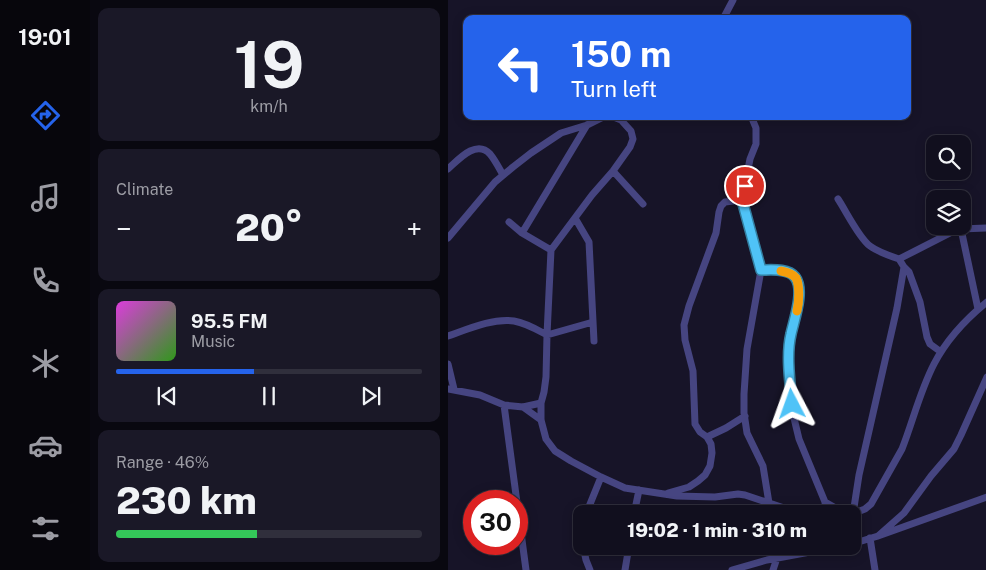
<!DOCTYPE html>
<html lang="en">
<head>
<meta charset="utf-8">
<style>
	body { margin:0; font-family:"Public Sans",sans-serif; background:#1a1827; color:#f1f3f6; height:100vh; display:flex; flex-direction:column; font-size:19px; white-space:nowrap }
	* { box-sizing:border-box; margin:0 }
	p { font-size:16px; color:#9c9ca4 }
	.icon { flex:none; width:28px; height:28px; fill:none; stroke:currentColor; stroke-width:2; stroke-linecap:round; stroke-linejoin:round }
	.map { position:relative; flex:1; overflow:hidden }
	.drawer { display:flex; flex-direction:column; gap:8px; padding:8px; background:#090810; width:358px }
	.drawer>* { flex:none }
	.top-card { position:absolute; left:15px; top:15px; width:448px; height:105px; border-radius:10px; box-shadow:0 2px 12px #0003,0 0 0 1px #302f3c; background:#2563eb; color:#fff; overflow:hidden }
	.buttons { position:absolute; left:478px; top:135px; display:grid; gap:10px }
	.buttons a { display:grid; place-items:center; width:45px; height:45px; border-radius:10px; background:#110f1e; box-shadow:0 2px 12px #0003,0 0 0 1px #302f3c; font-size:25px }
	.speed { position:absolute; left:15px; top:490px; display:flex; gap:10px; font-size:25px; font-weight:700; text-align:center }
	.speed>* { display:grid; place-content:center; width:65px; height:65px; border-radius:50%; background:#110f1e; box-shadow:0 2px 12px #0003,0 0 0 1px #302f3c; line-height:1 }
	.speed .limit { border:8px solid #d22; background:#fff; color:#111 }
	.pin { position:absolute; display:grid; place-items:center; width:42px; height:42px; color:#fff; margin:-21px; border:2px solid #fff; border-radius:50%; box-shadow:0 1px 5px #0007 }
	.me { position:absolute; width:55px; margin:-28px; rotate:356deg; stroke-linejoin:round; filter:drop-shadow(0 0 4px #0008) }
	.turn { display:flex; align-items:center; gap:18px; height:105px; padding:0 25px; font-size:22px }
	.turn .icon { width:65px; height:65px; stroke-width:2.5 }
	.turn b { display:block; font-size:35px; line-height:42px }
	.big { font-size:38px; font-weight:800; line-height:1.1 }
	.drawer .widget { flex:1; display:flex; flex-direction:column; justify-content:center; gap:8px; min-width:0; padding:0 18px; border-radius:10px; background:#1a1827 }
	.drawer .dial { align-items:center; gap:0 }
	.dial b { font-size:65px; line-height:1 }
	.song { display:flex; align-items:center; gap:15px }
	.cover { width:60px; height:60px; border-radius:8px; background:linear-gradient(135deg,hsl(300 70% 55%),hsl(110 70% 35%)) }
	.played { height:5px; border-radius:2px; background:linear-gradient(90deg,#2563eb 45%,#302f3c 45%) }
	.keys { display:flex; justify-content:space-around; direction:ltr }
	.heat { display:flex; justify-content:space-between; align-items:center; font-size:28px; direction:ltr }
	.charge { height:8px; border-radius:4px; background:linear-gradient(90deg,#34c759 46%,#302f3c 0) }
	.trip { position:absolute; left:125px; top:505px; width:288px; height:50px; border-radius:10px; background:#110f1e; box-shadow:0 2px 12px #0003,0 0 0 1px #302f3c; font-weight:800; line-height:50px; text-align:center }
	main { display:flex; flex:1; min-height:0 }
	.tab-bar { display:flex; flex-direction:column; width:90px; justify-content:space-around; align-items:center; background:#07060c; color:#9c9ca4 }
	.tab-bar .icon { width:35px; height:35px }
	.tab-bar .on { color:#2563eb }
	.tab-bar b { font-size:22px; color:#f1f3f6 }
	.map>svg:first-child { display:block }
</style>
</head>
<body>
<main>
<nav class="tab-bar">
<b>19:01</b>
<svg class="icon on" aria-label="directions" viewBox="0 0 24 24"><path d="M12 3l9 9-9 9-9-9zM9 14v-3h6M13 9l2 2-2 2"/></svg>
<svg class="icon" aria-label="music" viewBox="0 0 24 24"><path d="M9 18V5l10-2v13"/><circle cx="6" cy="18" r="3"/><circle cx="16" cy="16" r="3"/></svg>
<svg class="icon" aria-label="phone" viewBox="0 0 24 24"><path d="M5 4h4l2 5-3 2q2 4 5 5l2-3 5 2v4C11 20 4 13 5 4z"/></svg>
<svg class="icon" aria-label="climate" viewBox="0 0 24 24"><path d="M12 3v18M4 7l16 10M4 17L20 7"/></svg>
<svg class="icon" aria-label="car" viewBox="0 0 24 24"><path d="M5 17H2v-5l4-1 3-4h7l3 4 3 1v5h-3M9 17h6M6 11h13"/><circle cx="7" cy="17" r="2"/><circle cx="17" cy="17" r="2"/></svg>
<svg class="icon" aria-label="filters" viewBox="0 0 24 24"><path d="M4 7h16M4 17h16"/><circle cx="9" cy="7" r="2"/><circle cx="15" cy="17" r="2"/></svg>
</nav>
<section class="drawer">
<div class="widget dial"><b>19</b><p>km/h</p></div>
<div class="widget"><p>Climate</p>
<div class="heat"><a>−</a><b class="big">20°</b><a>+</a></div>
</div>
<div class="widget">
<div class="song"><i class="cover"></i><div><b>95.5 FM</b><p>Music</p></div></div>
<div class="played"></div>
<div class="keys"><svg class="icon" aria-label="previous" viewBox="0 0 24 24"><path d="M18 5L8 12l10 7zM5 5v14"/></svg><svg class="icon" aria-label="pause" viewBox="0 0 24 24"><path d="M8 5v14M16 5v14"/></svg><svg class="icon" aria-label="next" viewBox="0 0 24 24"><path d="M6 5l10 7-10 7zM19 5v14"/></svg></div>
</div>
<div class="widget"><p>Range · 46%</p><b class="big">230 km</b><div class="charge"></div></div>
</section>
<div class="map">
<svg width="539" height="570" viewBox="0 0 539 570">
	<rect width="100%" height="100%" fill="#171428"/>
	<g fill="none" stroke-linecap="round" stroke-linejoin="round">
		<!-- minor -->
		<path stroke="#464581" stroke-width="7" d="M275,19L285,0
			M163,116L173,120L183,131L185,139L182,147L165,171L144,195L103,250L99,335L98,377L96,392L93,403V420L98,439L107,451L123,461L153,477L177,488L229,496L267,497L290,494L297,495L354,514
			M303,116L308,128V144L302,159L294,200L313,270L299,349L296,394V413L299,433L315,466L321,503
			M0,169C10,160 28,139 42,154C47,160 51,168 55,175
			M165,171L195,204
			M390,199C398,211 411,238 422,246C430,252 442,256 451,259L456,267L449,308L411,475L405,514
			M127,218L141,242L146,341
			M61,222L74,233L103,250
			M513,229L530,309
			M74,233L139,125
			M0,238L47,182L65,167L83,153L113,133L139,125L157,116
			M451,259L506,231L513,229L539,228
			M456,267L461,272L472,302L479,337L482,344L493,352
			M313,270H328L343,274L348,278L350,285L351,303L341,346L343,393L345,414L351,439L377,502L378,514
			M0,336C20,329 44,318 66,321C78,323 88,329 99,335L145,322
			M0,364L6,389
			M0,389L32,395L56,405L75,407L93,403
			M56,405L78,570
			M75,407L93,420
			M259,437L278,428L297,416
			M220,493L241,487L250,481L257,475L262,466L264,453L263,444L259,437L252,432L247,424L245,371L237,340L236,325L241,306L268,233L271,212L273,206L277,202L294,200
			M377,502L398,514
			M138,514L153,477
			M186,514L191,490
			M404,514L417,509L423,504L454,449C465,421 472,391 486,364C498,341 518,319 539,302
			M430,536L456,513L483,476L506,449L513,435L539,377
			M422,538L427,570
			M404,544L430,536L539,497
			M135,546L138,560L142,570
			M177,570L181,546
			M284,570L319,560L394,546
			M325,570L329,558"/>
	</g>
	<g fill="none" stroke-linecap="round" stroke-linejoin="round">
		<!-- route casing -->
		<g stroke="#337fa1" stroke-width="12">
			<path id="route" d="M297,186L294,200L313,270C323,270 340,268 347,277C357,290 346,320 343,334C338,355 342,382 344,404"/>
		</g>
		<!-- route -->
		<use href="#route" stroke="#4fc3f7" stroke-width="9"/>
		<!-- slow -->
		<path stroke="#f59e0b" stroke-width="9" d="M333,271C338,272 345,274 348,278C352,286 351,303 349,311"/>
	</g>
</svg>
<div class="buttons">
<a><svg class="icon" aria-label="search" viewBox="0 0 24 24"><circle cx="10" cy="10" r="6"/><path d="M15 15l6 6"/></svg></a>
<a><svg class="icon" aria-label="layers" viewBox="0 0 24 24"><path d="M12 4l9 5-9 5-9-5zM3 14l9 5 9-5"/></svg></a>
</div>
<div class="speed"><div class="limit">30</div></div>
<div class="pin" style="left:297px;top:186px;background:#d93025"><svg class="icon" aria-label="arrive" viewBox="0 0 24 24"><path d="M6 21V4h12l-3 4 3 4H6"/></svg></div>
<svg class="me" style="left:344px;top:404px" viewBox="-20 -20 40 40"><path d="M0-17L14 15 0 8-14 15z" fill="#4fc3f7" stroke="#fff" stroke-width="4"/></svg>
<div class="trip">19:02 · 1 min · 310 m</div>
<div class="top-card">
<div class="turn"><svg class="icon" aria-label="left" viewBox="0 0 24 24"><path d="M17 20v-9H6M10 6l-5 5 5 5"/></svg><div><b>150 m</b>Turn left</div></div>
</div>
</div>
</main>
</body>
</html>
